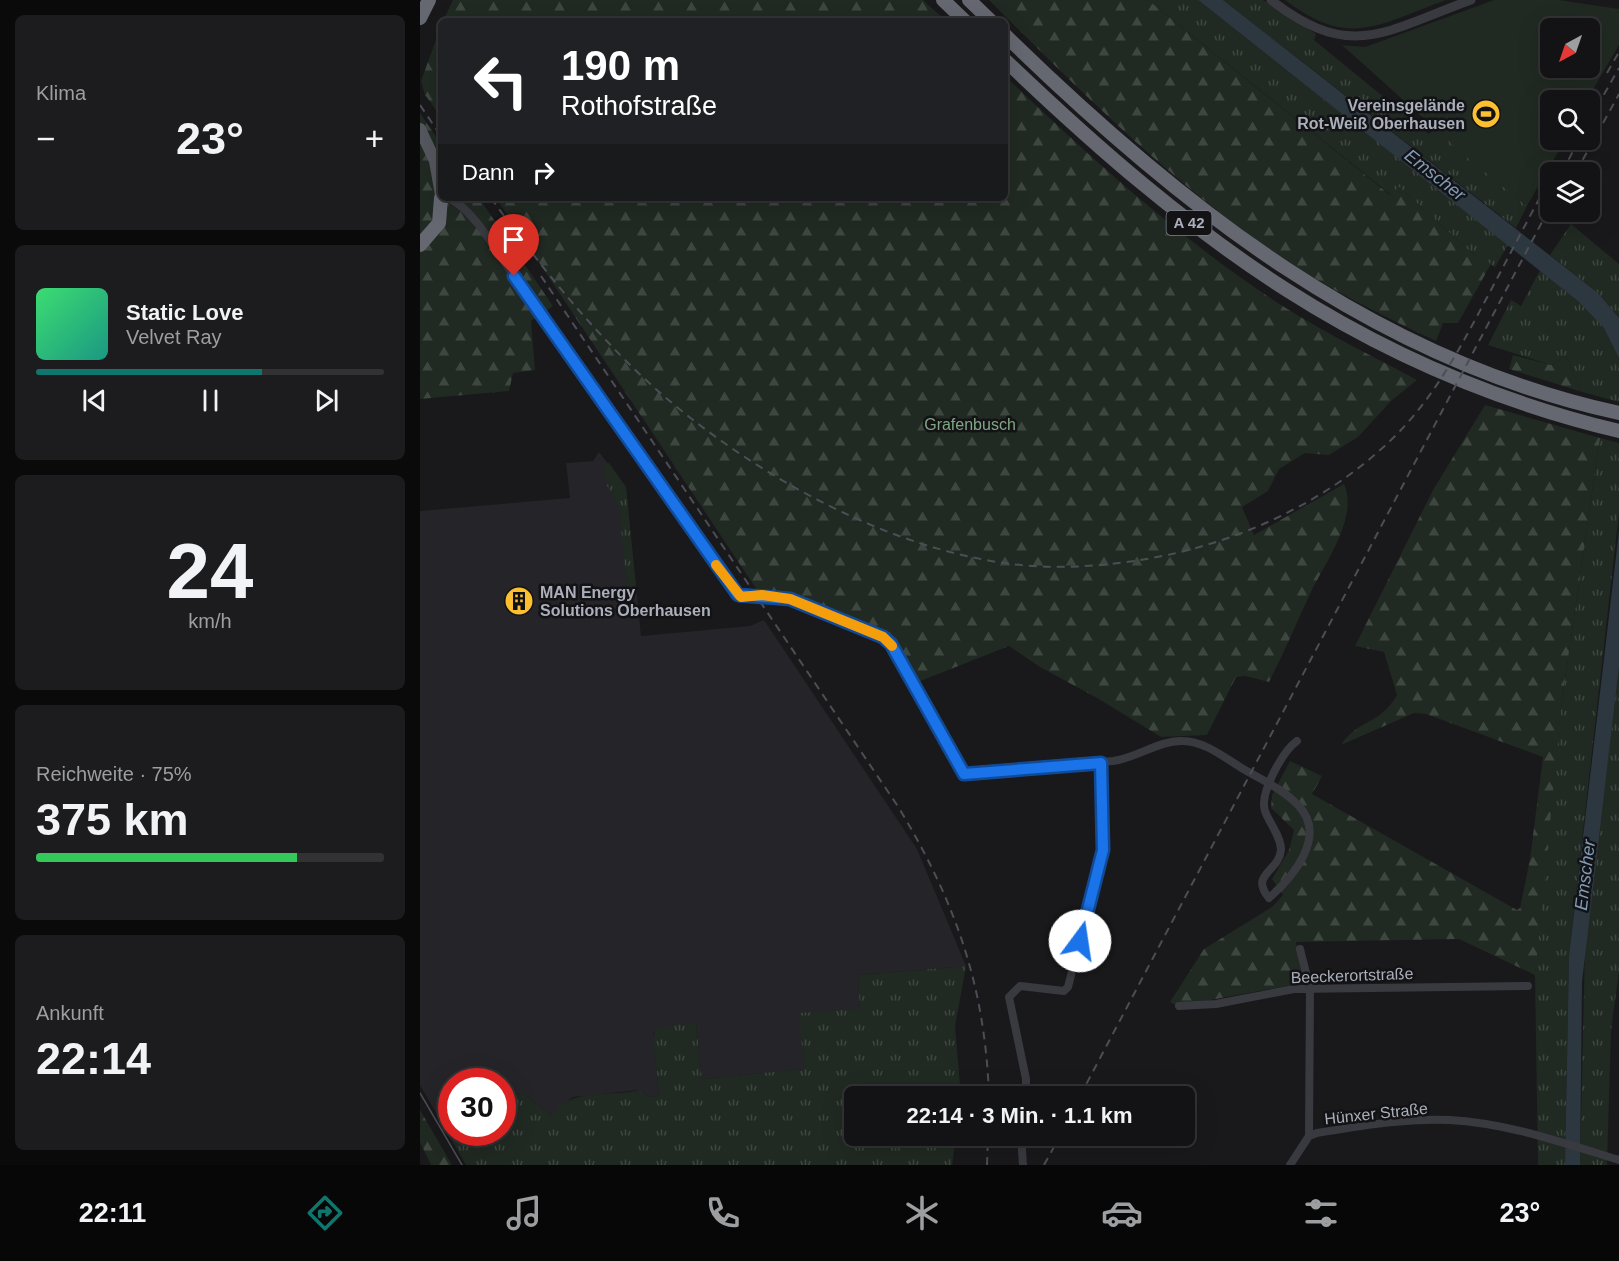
<!DOCTYPE html>
<html lang="de">
<head>
<meta charset="utf-8">
<style>
	body { margin:0; font-family:Arial,sans-serif; background:#1c1b1d; color:#f1f3f6; height:100vh; display:flex; flex-direction:column; font-size:22px; white-space:nowrap }
	* { box-sizing:border-box; margin:0 }
	p { font-size:20px; color:#9d9ea0 }
	.icon { flex:none; width:33px; height:33px; fill:none; stroke:currentColor; stroke-width:2; stroke-linecap:round; stroke-linejoin:round }
	.map { position:relative; flex:1; overflow:hidden }
	.drawer { display:flex; flex-direction:column; gap:15px; padding:15px; background:#0a0a0b; width:420px }
	.drawer>* { flex:none }
	.hud { position:absolute; left:18px; top:18px; width:570px; height:183px; border-radius:9px; box-shadow:0 6px 24px #0002,0 0 0 2px #323234; background:#202124; color:#fff; overflow:hidden }
	.needle { width:39px; rotate:220deg }
	.tools { position:absolute; left:1120px; top:18px; display:grid; gap:12px }
	.tools a { display:grid; place-items:center; width:60px; height:60px; border-radius:9px; background:#131214; box-shadow:0 6px 24px #0002,0 0 0 2px #323234; font-size:30px }
	.speed { position:absolute; left:18px; top:1068px; display:flex; gap:12px; font-size:30px; font-weight:700; text-align:center }
	.speed>* { display:grid; place-content:center; width:78px; height:78px; border-radius:50%; background:#131214; box-shadow:0 6px 24px #0002,0 0 0 2px #323234; line-height:1 }
	.speed .limit { border:9px solid #d22; background:#fff; color:#111 }
	.pin { position:absolute; display:grid; place-items:center; width:51px; height:51px; color:#fff; margin:-62px -26px; border-radius:50% 50% 50% 0; rotate:-45deg; box-shadow:0 0 6px #0007 }
	.pin .icon { rotate:45deg }
	.me { position:absolute; width:66px; margin:-33px; rotate:14deg; stroke-linejoin:round; filter:drop-shadow(0 0 4px #0008) }
	.turn { display:flex; align-items:center; gap:21px; height:126px; padding:0 24px; font-size:27px }
	.turn .icon { width:78px; height:78px; stroke-width:2.5 }
	.turn b { display:block; font-size:42px; line-height:51px }
	.then { display:flex; align-items:center; height:57px; padding:0 24px; background:#0003; gap:12px; font-size:22px }
	.big { font-size:45px; font-weight:700; line-height:1.1 }
	.drawer .card { flex:1; display:flex; flex-direction:column; justify-content:center; gap:9px; min-width:0; padding:0 21px; border-radius:9px; background:#1c1b1d }
	.drawer .dial { align-items:center; gap:0 }
	.dial b { font-size:78px; line-height:1 }
	.song { display:flex; align-items:center; gap:18px }
	.cover { width:72px; height:72px; border-radius:9px; background:linear-gradient(135deg,hsl(140 70% 55%),hsl(170 70% 35%)) }
	.played { height:6px; border-radius:3px; background:linear-gradient(90deg,#0f766e 65%,#323234 65%) }
	.keys { display:flex; justify-content:space-around; direction:ltr }
	.heat { display:flex; justify-content:space-between; align-items:center; font-size:33px; direction:ltr }
	.charge { height:9px; border-radius:4px; background:linear-gradient(90deg,#34c759 75%,#323234 0) }
	.trip { position:absolute; left:424px; top:1086px; width:351px; height:60px; border-radius:9px; background:#131214; box-shadow:0 6px 24px #0002,0 0 0 2px #323234; font-weight:700; line-height:60px; text-align:center }
	.tabs { display:flex; height:96px; justify-content:space-around; align-items:center; background:#080708; color:#9d9ea0 }
	.tabs .icon { width:42px; height:42px }
	.tabs .current { color:#0f766e }
	.tabs b { font-size:27px; color:#f1f3f6 }
	main { display:flex; flex:1; min-height:0 }
	.map>svg:first-child { display:block }
</style>
</head>
<body>
<main>
<section class="drawer">
<div class="card"><p>Klima</p>
<div class="heat"><a>−</a><b class="big">23°</b><a>+</a></div>
</div>
<div class="card">
<div class="song"><i class="cover"></i><div><b>Static Love</b><p>Velvet Ray</p></div></div>
<div class="played"></div>
<div class="keys"><svg class="icon" aria-label="previous" viewBox="0 0 24 24"><path d="M18 5L8 12l10 7zM5 5v14"/></svg><svg class="icon" aria-label="pause" viewBox="0 0 24 24"><path d="M8 5v14M16 5v14"/></svg><svg class="icon" aria-label="next" viewBox="0 0 24 24"><path d="M6 5l10 7-10 7zM19 5v14"/></svg></div>
</div>
<div class="card dial"><b>24</b><p>km/h</p></div>
<div class="card"><p>Reichweite · 75%</p><b class="big">375 km</b><div class="charge"></div></div>
<div class="card"><p>Ankunft</p><b class="big">22:14</b></div>
</section>
<div class="map">
<svg width="1199" height="1165" viewBox="0 0 1199 1165">
	<defs>
		<pattern id="grass-tufts" width="24" height="20" patternUnits="userSpaceOnUse" patternTransform="scale(1.5)"><rect width="24" height="20" fill="#202922"/><path d="M3 7l-1-3M5 7V3M7 7l1-3M15 17l-1-3M17 17v-4M19 17l1-3" fill="none" stroke="#3e4640"/></pattern>
		<pattern id="forest-firs" width="22" height="20" patternUnits="userSpaceOnUse" patternTransform="scale(1.5)"><rect width="22" height="20" fill="#202922"/><path d="M5 1l3.5 6h-7zM16 11l3.5 6h-7z" fill="#3e4640"/></pattern>
	</defs>
	<rect width="100%" height="100%" fill="#19181b"/>
	<!-- built -->
	<path fill="#252428" d="M179,452L206,487L221,636L330,626L344,620L497,849L546,966L438,975L440,1009L385,1069L282,1079L276,1023L233,1033L239,1095L229,1097L220,1090L153,1097L131,1115L104,1094L83,1095L82,1082H32L31,1139L0,1085V511L150,498L146,463L173,461Z"/>
	<!-- grass -->
	<path fill="url(#grass-tufts)" d="M728,0H778L1088,245L1075,267L1054,255L979,187L971,195Z
		M803,0H843L896,34L894,40L1009,134L1015,128L1107,206L1096,228Z
		M1151,224L1199,264V318L1178,293L1130,255Z
		M1120,270C1147,291 1194,323 1199,360C1199,373 1199,388 1199,402L1162,392L1146,356L1131,365L1068,345L1091,300L1101,306Z
		M1180,438L1199,443V512L1149,956L1145,1165H1118L1115,975L1118,922L1142,700Z
		M184,463H189L206,487L216,587L207,588L199,507L185,482Z
		M1199,667V970L1191,1031L1187,1165H1160L1165,949Z
		M546,966L535,1027L541,1096H435V1136H536L532,1165H46L31,1139L29,1100L32,1132H82L83,1095L104,1094L131,1115C155,1086 187,1098 220,1090L229,1097L239,1095L233,1036L237,1027L276,1023L282,1079L384,1069L379,1013L440,1009L438,975Z"/>
	<!-- forest -->
	<path fill="url(#forest-firs)" d="M33,0H503L526,21H23Z
		M569,0H728L970,195L979,187L1054,255L1071,264L1038,323H1023L1016,341C958,314 897,283 845,246C744,175 656,87 569,0Z
		M21,26V117L5,95L1,81Z
		M585,76C671,158 761,240 861,305C905,333 951,355 997,380L971,401L938,437L909,455L885,453L859,469L848,491L822,507L834,535L924,484C939,518 904,564 890,594C876,624 864,653 849,682L825,676L816,677L787,735L741,737L677,698L620,667L589,646L498,682L466,633L370,596L337,590L76,198H585Z
		M0,113L21,144V198H59L133,306L111,321L115,370L93,373L89,391L0,399Z
		M1093,355L1131,365L1146,356L1162,392L1089,369Z
		M1065,405L1180,438L1142,700L1115,975L1039,939L876,942L884,983L757,1006L750,1002L784,949L852,907L863,895L852,879L869,850L874,830L851,808L852,795L870,761L902,776L892,794L1097,910L1100,908L1110,859L1123,757L1006,714L994,713L921,745C939,718 959,726 977,695L964,652L935,646L1013,490Z
		M0,1110L31,1163V1165H11L0,1142Z"/>
	<!-- pitch -->
	<path fill="#202922" fill-rule="evenodd" d="M865,0H1026C958,25 929,49 865,0Z
		M1074,0H1139L1199,9V45L1167,100H1131V140H1145L1107,206L1051,161L922,45L945,47ZM1131,28H1170V68H1131Z"/>
	<!-- water -->
	<path fill="#2d3740" d="M778,0H803L1178,293L1199,318V358L1184,328L1158,301Z
		M1199,531V667L1162,982L1160,1165H1145L1149,956Z"/>
	<g fill="none" stroke-linecap="round" stroke-linejoin="round">
		<!-- minor -->
		<path stroke="#393a40" stroke-width="8" d="M29,198C55,210 81,259 98,282C172,385 244,489 316,594C327,601 348,594 362,597C396,605 430,624 463,637L471,644L544,774L693,761C717,758 739,740 763,741C785,741 806,759 825,770C842,780 864,790 878,805C908,836 873,877 849,898C829,874 859,872 861,850C861,836 849,823 845,811C839,793 863,751 877,741
			M880,949L890,989L889,1136
			M759,1006L796,1004L874,989L1108,986
			M606,1096V1079L589,997L600,986L644,991L648,987L683,850L681,763
			M601,1136L603,1165
			M870,1165L889,1136L897,1133C940,1126 985,1118 1029,1120C1088,1123 1143,1143 1199,1160"/>
		<!-- tertiary -->
		<path stroke="#393a40" stroke-width="9" d="M851,0C932,63 967,30 1051,0"/>
		<!-- primary -->
		<path stroke="#55575f" stroke-width="12" d="M0,129L15,161L21,195"/>
		<!-- motorway -->
		<path stroke="#656871" stroke-width="14" d="M523,0L545,21
			M549,0L571,21
			M0,18L9,0
			M585,35C760,206 954,360 1199,413
			M585,60C771,238 943,370 1199,431
			M0,245L19,223L21,198"/>
		<!-- tram -->
		<path stroke="#4c4e55" stroke-width="1.5" d="M0,1093L42,1165"/>
		<!-- rail -->
		<path stroke="#4c4e55" stroke-width="2" stroke-dasharray="8 6" stroke-linecap="butt" d="M1187,73L1199,52
			M0,105L21,136
			M1170,119L1199,68
			M1142,172L1159,140
			M1156,172L1199,94
			M71,198C121,267 174,334 238,391C327,469 450,539 566,560C627,572 692,567 752,554C832,536 910,498 970,441C1011,402 1037,354 1063,305C1086,262 1108,219 1131,177
			M121,276L479,808C536,903 565,986 569,1096
			M660,1096L1131,205
			M567,1165L568,1136
			M624,1165L640,1136"/>
	</g>
	<g fill="none" stroke-linecap="round" stroke-linejoin="round">
		<!-- route casing -->
		<g stroke="#114b97" stroke-width="15">
			<path id="route" d="M94,276L318,595L370,599L463,637L471,644L544,774L681,763L683,850L660,941"/>
		</g>
		<!-- route -->
		<use href="#route" stroke="#1a73e8" stroke-width="10"/>
		<!-- slow -->
		<path stroke="#f59e0b" stroke-width="10" d="M296,565L321,597L342,595L370,599L463,637L472,646"/>
	</g>
	<!-- icons -->
	<defs>
		<g id="stadium-disc" transform="scale(1.5)"><circle r="9.5" fill="#fbbf30" stroke="#131316"/><path d="M0-5a6.5 5 0 1 0 0 10a6.5 5 0 1 0 0-10ZM-3.5-1.8h7v3.6h-7Z" fill="#111"/></g>
		<g id="building-disc" transform="scale(1.5)"><circle r="9.5" fill="#fbbf30" stroke="#131316"/><path d="M-4-6H4V6H1V3H-1V6H-4ZM-2.5-4.3h1.7v1.8h-1.7ZM.8-4.3h1.7v1.8H.8ZM-2.5-1h1.7V.8h-1.7ZM.8-1h1.7V.8H.8Z" fill="#111"/></g>
	</defs>
	<g fill-rule="evenodd">
		<use href="#stadium-disc" x="1066" y="114"/>
		<use href="#building-disc" x="99" y="601"/>
	</g>
	<g text-anchor="middle" stroke-width="5" stroke-linejoin="round" paint-order="stroke">
		<!-- shield labels -->
		<rect fill="#131316" stroke="#7d808a" stroke-width="1.5" x="746.5" y="211" width="45" height="24" rx="4.5"/>
		<g font-size="15" font-weight="bold" fill="#aaafbb">
			<text x="769" y="228">A 42</text>
		</g>
		<!-- poi labels -->
		<g font-size="16" font-weight="bold" fill="#aaafbb" stroke="#131316" text-anchor="end">
			<text x="1045" y="111">Vereinsgelände<tspan x="1045" dy="18">Rot-Weiß Oberhausen</tspan></text>
			<text x="120" y="598" text-anchor="start">MAN Energy<tspan x="120" dy="18">Solutions Oberhausen</tspan></text>
		</g>
		<!-- park labels -->
		<g font-size="16" fill="#80a784" stroke="#131316">
			<text x="550" y="430">Grafenbusch</text>
		</g>
		<!-- street labels -->
		<g font-size="16" fill="#aaafbb" stroke="#131316">
			<text transform="translate(932 975) rotate(-2)" y="6">Beeckerortstraße</text>
			<text transform="translate(956 1113) rotate(-6)" y="6">Hünxer Straße</text>
		</g>
		<!-- water labels -->
		<g font-size="18" font-style="italic" fill="#809bb7" stroke="#131316">
			<text transform="translate(1015 175) rotate(38)" y="6">Emscher</text>
			<text transform="translate(1165 875) rotate(-83)" y="6">Emscher</text>
		</g>
	</g>
</svg>
<div class="tools">
<a><svg class="needle" viewBox="-14 -14 28 28"><path d="M0-13l5 13h-10z" fill="#e53935"/><path d="M0 13l5-13h-10z" fill="#9d9ea0"/></svg></a>
<a><svg class="icon" aria-label="search" viewBox="0 0 24 24"><circle cx="10" cy="10" r="6"/><path d="M15 15l6 6"/></svg></a>
<a><svg class="icon" aria-label="layers" viewBox="0 0 24 24"><path d="M12 4l9 5-9 5-9-5zM3 14l9 5 9-5"/></svg></a>
</div>
<div class="speed"><div class="limit">30</div></div>
<div class="pin" style="left:94px;top:276px;background:#d93025"><svg class="icon" aria-label="arrive" viewBox="0 0 24 24"><path d="M6 21V4h12l-3 4 3 4H6"/></svg></div>
<svg class="me" style="left:660px;top:941px" viewBox="-20 -20 40 40"><circle r="19" fill="#fff"/><path d="M0-13L10 11 0 6-10 11z" fill="#1a73e8"/></svg>
<div class="trip">22:14 · 3 Min. · 1.1 km</div>
<div class="hud">
<div class="turn"><svg class="icon" aria-label="left" viewBox="0 0 24 24"><path d="M17 20v-9H6M10 6l-5 5 5 5"/></svg><div><b>190 m</b>Rothofstraße</div></div>
<div class="then">Dann<svg class="icon" aria-label="right" viewBox="0 0 24 24"><path d="M7 20v-9h11M14 6l5 5-5 5"/></svg></div>
</div>
</div>
</main>
<nav class="tabs">
<b>22:11</b>
<svg class="icon current" aria-label="directions" viewBox="0 0 24 24"><path d="M12 3l9 9-9 9-9-9zM9 14v-3h6M13 9l2 2-2 2"/></svg>
<svg class="icon" aria-label="music" viewBox="0 0 24 24"><path d="M9 18V5l10-2v13"/><circle cx="6" cy="18" r="3"/><circle cx="16" cy="16" r="3"/></svg>
<svg class="icon" aria-label="phone" viewBox="0 0 24 24"><path d="M5 4h4l2 5-3 2q2 4 5 5l2-3 5 2v4C11 20 4 13 5 4z"/></svg>
<svg class="icon" aria-label="climate" viewBox="0 0 24 24"><path d="M12 3v18M4 7l16 10M4 17L20 7"/></svg>
<svg class="icon" aria-label="car" viewBox="0 0 24 24"><path d="M5 17H2v-5l4-1 3-4h7l3 4 3 1v5h-3M9 17h6M6 11h13"/><circle cx="7" cy="17" r="2"/><circle cx="17" cy="17" r="2"/></svg>
<svg class="icon" aria-label="filters" viewBox="0 0 24 24"><path d="M4 7h16M4 17h16"/><circle cx="9" cy="7" r="2"/><circle cx="15" cy="17" r="2"/></svg>
<b>23°</b>
</nav>
</body>
</html>
